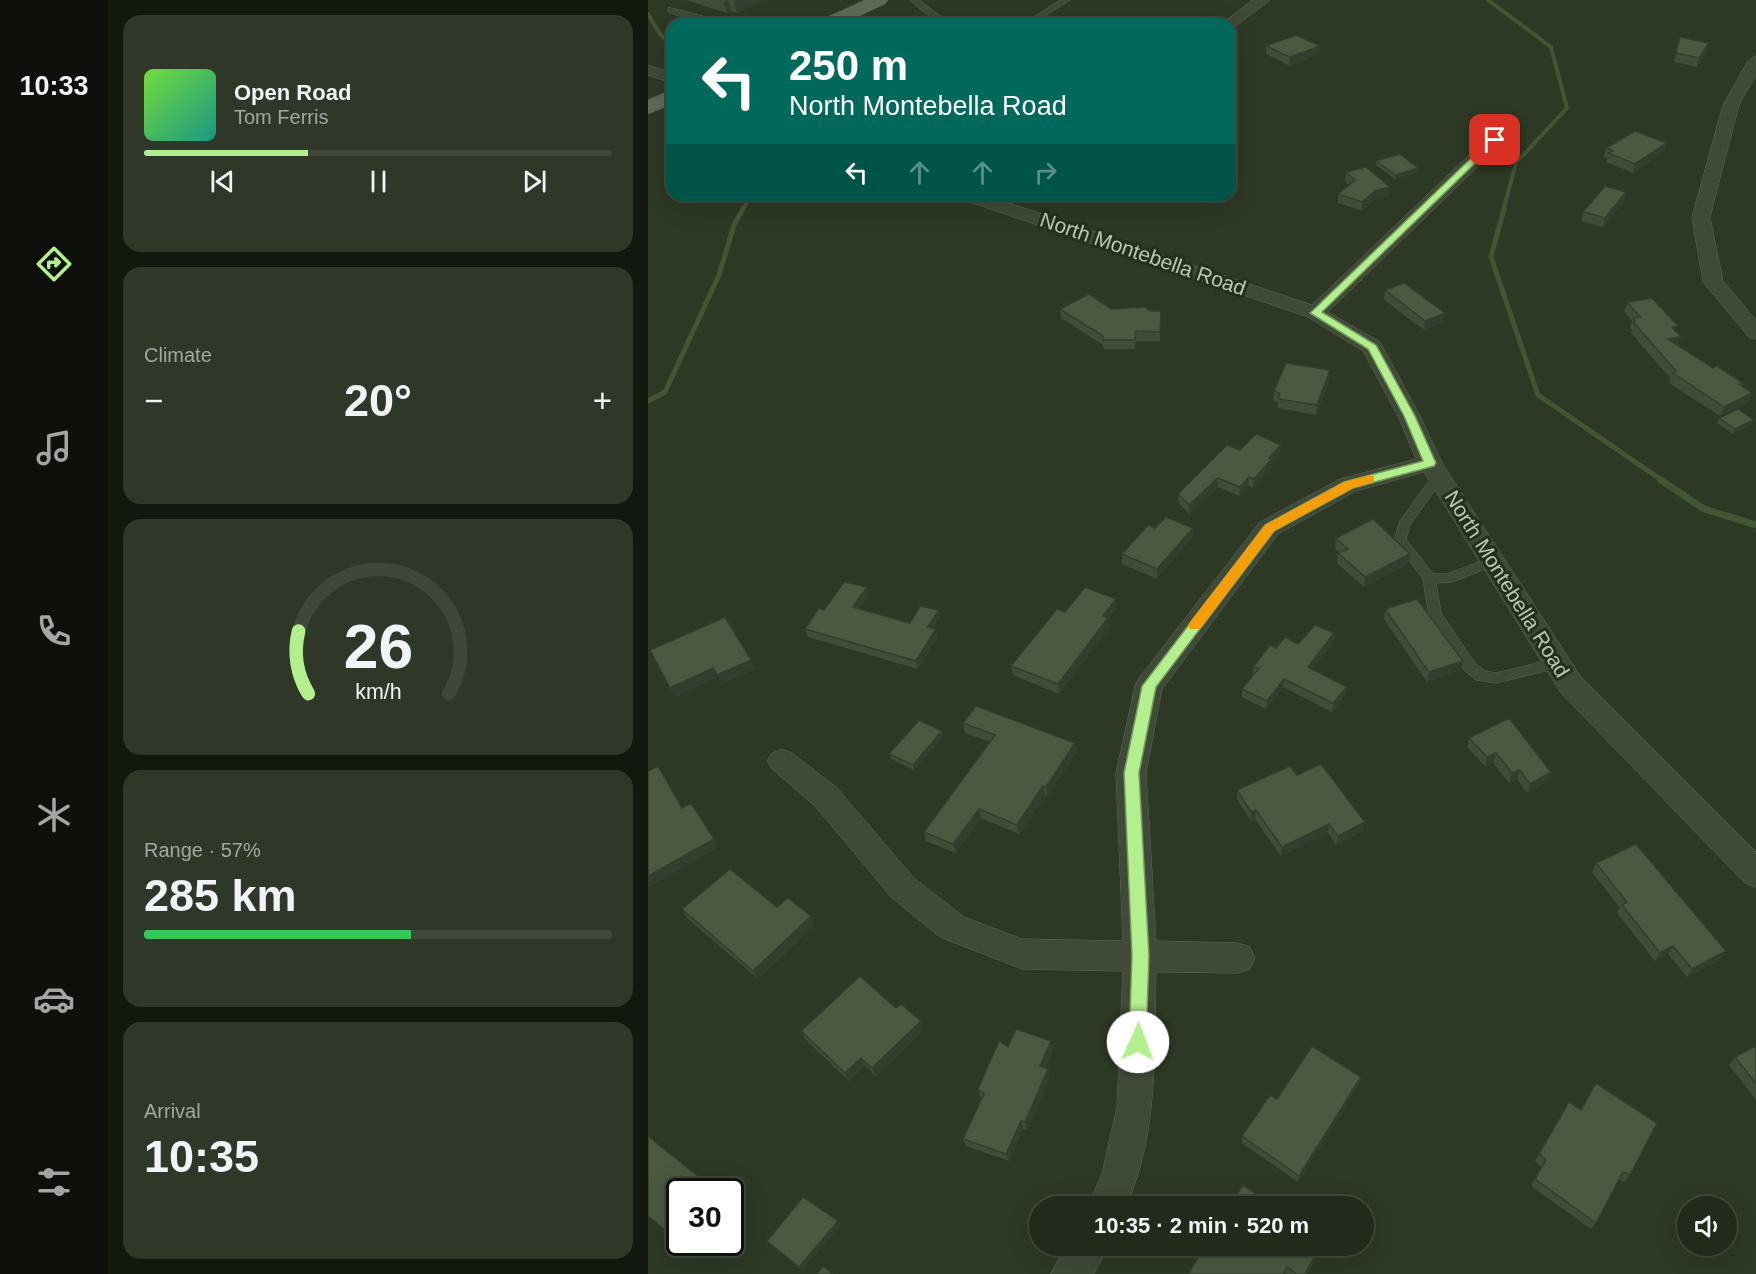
<!DOCTYPE html>
<html lang="en">
<head>
<meta charset="utf-8">
<style>
	body { margin:0; font-family:Helvetica,sans-serif; background:#2e3728; color:#f1f3f6; height:100vh; display:flex; flex-direction:column; font-size:22px; white-space:nowrap }
	* { box-sizing:border-box; margin:0 }
	p { font-size:20px; color:#a2a7a3 }
	.icon { flex:none; width:33px; height:33px; fill:none; stroke:currentColor; stroke-width:2; stroke-linecap:round; stroke-linejoin:round }
	.map { position:relative; flex:1; overflow:hidden }
	.panel { display:flex; flex-direction:column; gap:15px; padding:15px; background:#13180f; width:540px }
	.panel>* { flex:none }
	.guide { position:absolute; left:18px; top:18px; width:570px; height:183px; border-radius:18px; box-shadow:0 6px 24px #0002,0 0 0 2px #3f473a; background:#00695c; color:#fff; overflow:hidden }
	.fabs { position:absolute; left:1029px; top:1196px; display:grid; gap:12px }
	.fabs a { display:grid; place-items:center; width:60px; height:60px; border-radius:50%; background:#222b1b; box-shadow:0 6px 24px #0002,0 0 0 2px #3f473a; font-size:30px }
	.speed { position:absolute; left:18px; top:1178px; display:flex; gap:12px; font-size:30px; font-weight:700; text-align:center }
	.speed>* { display:grid; place-content:center; width:78px; height:78px; border-radius:50%; background:#222b1b; box-shadow:0 6px 24px #0002,0 0 0 2px #3f473a; line-height:1 }
	.speed .limit { border:3px solid #111; border-radius:9px; background:#fff; color:#111 }
	.pin { position:absolute; display:grid; place-items:center; width:51px; height:51px; color:#fff; margin:-26px; border-radius:12px; box-shadow:0 3px 9px #0006 }
	.me { position:absolute; width:66px; margin:-33px; rotate:2deg; stroke-linejoin:round; filter:drop-shadow(0 0 4px #0008) }
	.turn { display:flex; align-items:center; gap:21px; height:126px; padding:0 24px; font-size:27px }
	.turn .icon { width:78px; height:78px; stroke-width:2.5 }
	.turn b { display:block; font-size:42px; line-height:51px }
	.lanes { display:flex; align-items:center; height:57px; padding:0 24px; background:#0003; justify-content:center; gap:30px; direction:ltr }
	.lanes .off { opacity:.35 }
	.big { font-size:45px; font-weight:800; line-height:1.1 }
	.panel .widget { flex:1; display:flex; flex-direction:column; justify-content:center; gap:9px; min-width:0; padding:0 21px; border-radius:18px; background:#2e3728 }
	.panel .dial { align-items:center; gap:0 }
	.dial svg { height:156px; overflow:visible; fill:none; stroke:#3f473a; stroke-width:7; stroke-linecap:round; text-anchor:middle }
	.dial text { fill:#f1f3f6; stroke:none }
	.song { display:flex; align-items:center; gap:18px }
	.cover { width:72px; height:72px; border-radius:9px; background:linear-gradient(135deg,hsl(100 70% 55%),hsl(170 70% 35%)) }
	.played { height:6px; border-radius:3px; background:linear-gradient(90deg,#b4ef8f 35%,#3f473a 35%) }
	.keys { display:flex; justify-content:space-around; direction:ltr }
	.heat { display:flex; justify-content:space-between; align-items:center; font-size:33px; direction:ltr }
	.charge { height:9px; border-radius:4px; background:linear-gradient(90deg,#34c759 57%,#3f473a 0) }
	.trip { position:absolute; left:381px; top:1196px; width:345px; height:60px; border-radius:30px; background:#222b1b; box-shadow:0 6px 24px #0002,0 0 0 2px #3f473a; font-weight:800; line-height:60px; text-align:center }
	main { display:flex; flex:1; min-height:0 }
	.dock { display:flex; flex-direction:column; width:108px; justify-content:space-around; align-items:center; background:#0e110b; color:#a2a7a3 }
	.dock .icon { width:42px; height:42px }
	.dock .on { color:#b4ef8f }
	.dock b { font-size:27px; color:#f1f3f6 }
	.map>svg:first-child { display:block }
</style>
</head>
<body>
<main>
<nav class="dock">
<b>10:33</b>
<svg class="icon on" aria-label="directions" viewBox="0 0 24 24"><path d="M12 3l9 9-9 9-9-9zM9 14v-3h6M13 9l2 2-2 2"/></svg>
<svg class="icon" aria-label="music" viewBox="0 0 24 24"><path d="M9 18V5l10-2v13"/><circle cx="6" cy="18" r="3"/><circle cx="16" cy="16" r="3"/></svg>
<svg class="icon" aria-label="phone" viewBox="0 0 24 24"><path d="M5 4h4l2 5-3 2q2 4 5 5l2-3 5 2v4C11 20 4 13 5 4z"/></svg>
<svg class="icon" aria-label="climate" viewBox="0 0 24 24"><path d="M12 3v18M4 7l16 10M4 17L20 7"/></svg>
<svg class="icon" aria-label="car" viewBox="0 0 24 24"><path d="M5 17H2v-5l4-1 3-4h7l3 4 3 1v5h-3M9 17h6M6 11h13"/><circle cx="7" cy="17" r="2"/><circle cx="17" cy="17" r="2"/></svg>
<svg class="icon" aria-label="filters" viewBox="0 0 24 24"><path d="M4 7h16M4 17h16"/><circle cx="9" cy="7" r="2"/><circle cx="15" cy="17" r="2"/></svg>
</nav>
<section class="panel">
<div class="widget">
<div class="song"><i class="cover"></i><div><b>Open Road</b><p>Tom Ferris</p></div></div>
<div class="played"></div>
<div class="keys"><svg class="icon" aria-label="previous" viewBox="0 0 24 24"><path d="M18 5L8 12l10 7zM5 5v14"/></svg><svg class="icon" aria-label="pause" viewBox="0 0 24 24"><path d="M8 5v14M16 5v14"/></svg><svg class="icon" aria-label="next" viewBox="0 0 24 24"><path d="M6 5l10 7-10 7zM19 5v14"/></svg></div>
</div>
<div class="widget"><p>Climate</p>
<div class="heat"><a>−</a><b class="big">20°</b><a>+</a></div>
</div>
<div class="widget dial"><svg viewBox="0 0 100 80">
<path d="M14 69A42 42 0 1 1 86 69"/>
<path d="M14 69A42 42 0 0 1 9 37" stroke="#b4ef8f"/>
<text x="50" y="56" font-size="32" font-weight="700">26</text>
<text x="50" y="72" font-size="11">km/h</text>
</svg></div>
<div class="widget"><p>Range · 57%</p><b class="big">285 km</b><div class="charge"></div></div>
<div class="widget"><p>Arrival</p><b class="big">10:35</b></div>
</section>
<div class="map">
<svg width="1108" height="1274" viewBox="0 0 1108 1274">
	<rect width="100%" height="100%" fill="#2d3924"/>
	<g fill="none" stroke-linecap="round" stroke-linejoin="round">
		<!-- stream-far2 -->
		<path stroke="#425633" stroke-width="4" d="M840,0L903,47L919,108L868,163L855,211
			M0,14L12,34L24,46
			M94,211L103,195"/>
		<!-- stream-far1 -->
		<path stroke="#425633" stroke-width="5" d="M856,209L843,257L890,395L1015,481
			M0,401L17,392L71,275L86,225L95,209"/>
		<!-- stream -->
		<path stroke="#425633" stroke-width="7" d="M1013,480L1056,509L1108,525"/>
		<!-- lane casing -->
		<g stroke="#5d6856" stroke-width="1">
			<path id="lane" d="M262,0H271L294,17L307,24C289,24 275,12 262,0Z
				M413,0H422L384,24H375Z
				M23,8L85,24C63,24 41,20 20,12V8Z
				M790,473L796,477L762,525L758,539L785,574H799L844,557L850,561L849,564L805,582L788,583L793,613L826,662L837,671L848,673L909,658L914,659L916,663L914,667L848,683L828,680L816,670L781,617L775,579L746,540L752,521L786,474Z"/>
		</g>
		<!-- street casing -->
		<g stroke="#5d6856" stroke-width="1">
			<path id="street" d="M605,0H622L586,27L582,28V24H574Z
				M1108,56V75L1091,105L1062,217L1075,281L1108,320V339L1101,337L1055,282L1044,217L1075,105L1100,61Z
				M0,65L24,73V83L0,75Z
				M847,135L853,136L856,140L853,144L680,312L732,342L772,416L794,463L933,677L1108,852V887L1097,883L913,693L776,472L708,491L630,534L514,689L498,773L508,941L590,943L602,947L607,958L602,969L590,973L508,972C506,1051 511,1132 478,1206H440L454,1174L469,1107L475,971L374,969L292,937L244,898L167,806L124,769L119,761L124,753L134,749L144,753L189,788L266,878L316,917L374,939L475,941L468,773L487,686L491,678L612,522L692,479L768,459L750,416L715,351L660,317L313,199L310,195H337L664,305L841,136Z
				M419,1245H461L446,1274H403Z"/>
		</g>
		<!-- primary casing -->
		<g stroke="#4b5644" stroke-width="1">
			<path id="primary" d="M217,0H240L237,4L194,24H170L173,20Z
				M24,90V104L0,114V100Z"/>
		</g>
		<!-- lane -->
		<use href="#lane" fill="#3f4a38" fill-rule="evenodd"/>
		<!-- street -->
		<use href="#street" fill="#3f4a38" fill-rule="evenodd"/>
		<!-- primary -->
		<use href="#primary" fill="#5e6a56" fill-rule="evenodd"/>
	</g>
	<!-- wall -->
	<path fill="#404d38" d="M38,0H115V1L89,13L83,11L79,13Z
		M1032,37L1061,43L1058,52L1049,67L1026,62Z
		M618,46H672L671,54L642,66L618,54Z
		M1019,143L1016,152L985,173L958,162L959,158L956,157L958,148Z
		M728,161L769,172L747,179L728,165Z
		M698,172L741,196L726,200L714,211L690,203V194L701,185L697,181Z
		M978,192L976,202L955,227L933,221L935,212Z
		M737,290L796,322L776,330L736,300Z
		M979,302L1028,332L1030,345L1065,368L1095,383L1094,386L1104,393L1100,402L1072,416L1021,383L1023,379L983,333L984,330L982,328L984,321L976,311Z
		M412,309H463L513,311L512,341H488L487,349H456L455,345L413,318Z
		M682,370L681,380L668,415L629,408L630,402L625,401L626,391Z
		M1071,418L1104,424L1085,434L1069,423Z
		M633,445V454L624,463V468L605,488L601,486L591,496L570,487L541,514L531,503L530,494L592,450Z
		M545,537L509,579L474,564V554Z
		M688,538L761,563L716,587L689,563L690,553H692L687,548Z
		M221,595L211,609L262,623L291,610L292,618L286,628L290,636L270,669L160,637L157,629L176,610Z
		M469,608L460,620L461,628L411,694L365,675L363,666Z
		M737,609L813,670L779,682L736,619Z
		M686,633L685,642L664,669L699,687L697,695L684,712L635,687L618,709L594,697V689L605,675V667L628,648L650,644Z
		M315,723L429,752L399,796L397,795L371,834L333,818L308,853L278,841L276,832L342,742L317,733Z
		M294,731L295,736L266,770L243,759L241,754Z
		M821,738L903,772L900,781L879,793L869,779L861,783L845,763L837,766L819,747Z
		M649,775L715,831L688,845L680,833L633,856L607,819L603,821L589,799V790Z
		M948,863L1072,960L1039,977L1020,954L1007,961L969,913L972,908L944,872Z
		M129,907L167,925L110,979L39,918L34,909Z
		M248,1008L276,1029L228,1076L217,1065L201,1081L157,1039L153,1031Z
		M1108,1046V1100L1081,1065L1087,1057Z
		M360,1047L405,1049L397,1068L400,1069L402,1077L379,1130L375,1129L361,1161L318,1146L315,1139L334,1098L332,1097L330,1089Z
		M713,1077L711,1084L650,1182L594,1143V1136L629,1099Z
		M933,1110L982,1175L977,1182L971,1180L948,1223L943,1229L883,1186L894,1167L887,1161L891,1154Z
		M193,1224L154,1270L119,1241Z
		M675,1245L659,1274H639L638,1273L540,1274Z"/>
	<!-- shaded-wall -->
	<path fill="#343e2e" d="M80,0L83,11L79,13L76,2Z
		M89,0H115V1L89,13L86,1Z
		M1061,43L1058,52L1049,67L1051,58Z
		M672,46L671,54L642,66V57Z
		M589,135V144L582,146V138Z
		M1019,143L1016,152L985,173L987,164Z
		M770,168L769,172L747,179L748,175Z
		M742,187L741,196L726,200L714,211V202L727,191Z
		M978,192L976,202L955,227L957,218Z
		M513,311L514,320L512,341V332Z
		M797,313L796,322L776,330L777,321Z
		M1033,337L1030,346L1020,339Z
		M682,370L681,380L668,415L669,405Z
		M1104,393L1100,402L1072,416L1076,407Z
		M1106,420L1104,424L1085,434L1087,429Z
		M633,445V454L624,463V468L605,488L606,479L621,458Z
		M601,477V486L591,496L592,487Z
		M570,478V487L541,514V505Z
		M545,528V537L509,579V569Z
		M762,554L761,563L716,587L717,577Z
		M219,587L221,595L207,615L205,607Z
		M468,599L469,608L460,620L461,628L411,694L410,684L455,616Z
		M291,610L292,618L282,634L280,627Z
		M288,629L290,636L270,669L268,661Z
		M686,633L685,642L659,675L660,667Z
		M103,660L107,669L73,685L69,675Z
		M815,661L813,670L779,682L781,672Z
		M65,668L69,678L27,697L22,688Z
		M636,679L635,687L618,709L619,701Z
		M699,687L697,695L684,712L685,703Z
		M294,731L295,736L266,770L265,765Z
		M427,743L429,752L399,796L398,787Z
		M848,753L845,763L837,766L839,757Z
		M872,770L869,779L861,783L864,773Z
		M903,772L900,781L879,793L882,784Z
		M395,786L397,795L371,834L369,825Z
		M331,809L333,818L308,853L305,844Z
		M608,810L607,819L603,821V812Z
		M717,822L715,831L688,845L690,836Z
		M681,824L680,833L633,856L634,847Z
		M66,839L70,848L0,888V876Z
		M163,916L167,925L110,979L105,971Z
		M1025,946L1020,954L1007,961L1012,953Z
		M1078,951L1072,960L1039,977L1044,969Z
		M273,1021L276,1029L228,1076L224,1068Z
		M403,1041L405,1049L394,1074L392,1066Z
		M213,1058L217,1065L201,1081L197,1073Z
		M400,1069L402,1077L379,1130L377,1122Z
		M713,1077L711,1084L650,1182L651,1176Z
		M373,1121L375,1129L361,1161L358,1154Z
		M190,1221L193,1224L154,1270L151,1267Z
		M32,1230V1242H33L32,1244L26,1237Z
		M673,1245H675L659,1274H657Z"/>
	<!-- building -->
	<path fill="#4b5941" stroke="#343e2e" stroke-width="1.5" d="M648,35L672,46L642,57L618,46Z
		M1032,37L1061,43L1051,58L1028,53Z
		M582,131L589,135L582,138Z
		M987,131L1019,143L987,164L960,153L965,151L958,148Z
		M752,154L770,168L748,175L728,161Z
		M718,167L742,187L727,191L714,202L690,194L707,180L698,172Z
		M957,186L978,192L957,218L935,212Z
		M756,283L797,313L777,321L737,290Z
		M441,294L463,309L497,307L502,311H513L512,332L488,331L487,340H455V336L412,309Z
		M1004,298L1030,326L1024,327L1033,337L1020,339L1065,368L1069,366L1095,383L1091,384L1104,393L1076,407L1025,373L1028,371L986,323L987,321L985,318L992,317L979,302Z
		M638,363L682,370L669,405L630,399L632,393L626,391Z
		M1090,409L1106,420L1087,429L1071,418Z
		M608,434L633,445L621,458L624,459L606,479L601,477L592,487L570,478L541,505L530,494L579,445L592,450Z
		M518,517L545,528L509,569L474,554L500,525L507,528Z
		M725,519L762,554L717,577L690,553L700,549L688,538Z
		M196,582L219,587L205,607L262,623L272,606L291,610L280,627L288,629L268,661L157,629L171,608L176,610Z
		M437,587L468,599L455,616L460,618L410,684L363,666L409,609L417,612Z
		M769,599L815,661L781,672L737,609Z
		M77,617L103,660L69,675L65,668L22,688L2,650Z
		M667,625L686,633L660,667L699,687L685,703L636,679L619,701L594,689L611,668L605,667L622,645L628,648L637,637L650,644Z
		M328,706L427,743L398,787L395,786L369,825L331,809L305,844L276,832L347,735L315,723Z
		M861,718L903,772L882,784L872,770L864,773L848,753L839,757L821,738Z
		M271,720L294,731L265,765L241,754Z
		M673,764L717,822L690,836L681,824L634,847L608,810L603,812L589,790L642,766L649,775Z
		M10,766L34,808L43,803L66,839L0,876V771Z
		M988,844L1078,951L1044,969L1025,946L1012,953L974,905L979,902L948,863Z
		M82,869L129,907L140,898L163,916L105,971L34,909Z
		M212,976L248,1008L253,1004L273,1021L224,1068L213,1058L197,1073L153,1031Z
		M368,1029L403,1041L392,1066L400,1069L377,1122L373,1121L358,1154L315,1139L336,1094L330,1089L351,1041L360,1047Z
		M664,1046L713,1077L651,1176L594,1136L622,1095L629,1099Z
		M1108,1046V1084L1087,1057Z
		M948,1083L1009,1123L982,1175L975,1172L948,1223L887,1179L898,1160L891,1154L921,1102L933,1110Z
		M0,1136L67,1190L66,1191H32V1230L26,1237L0,1216Z
		M595,1185L626,1206H582Z
		M155,1197L190,1221L151,1267L119,1241Z
		M558,1245H673L657,1274H649L639,1267L635,1274H540Z
		M175,1266L185,1274H169Z"/>
	<!-- route -->
	<path fill="#b4ef8f" stroke="#759b5d" stroke-width="1.5" d="M844,138L851,140L674,312L728,345L767,416L788,463L786,466L705,488L626,531L508,687L491,773L501,956L498,1042L496,1049L490,1051L483,1049L481,1042L484,956L476,773L494,686L617,525L696,482L775,461L756,416L720,349L662,313Z"/>
	<!-- slow -->
	<path fill="#f59e0b" d="M722,475L726,476V482L705,488L626,531L552,629H542L540,626L542,622L617,525L696,482Z"/>
	<g text-anchor="middle" stroke-width="6" stroke-linejoin="round" paint-order="stroke">
		<!-- street labels -->
		<g font-size="21" fill="#bac6b3" stroke="#242f1d">
			<text transform="translate(495 254) rotate(19)" y="7">North Montebella Road</text>
			<text transform="translate(859 584) rotate(58)" y="7">North Montebella Road</text>
		</g>
	</g>
</svg>
<div class="fabs">
<a><svg class="icon" aria-label="sound" viewBox="0 0 24 24"><path d="M4 9h4l5-4v14l-5-4H4zM17 9q2 3 0 6"/></svg></a>
</div>
<div class="speed"><div class="limit">30</div></div>
<div class="pin" style="left:847px;top:140px;background:#d93025"><svg class="icon" aria-label="arrive" viewBox="0 0 24 24"><path d="M6 21V4h12l-3 4 3 4H6"/></svg></div>
<svg class="me" style="left:490px;top:1042px" viewBox="-20 -20 40 40"><circle r="19" fill="#fff"/><path d="M0-13L10 11 0 6-10 11z" fill="#b4ef8f"/></svg>
<div class="trip">10:35 · 2 min · 520 m</div>
<div class="guide">
<div class="turn"><svg class="icon" aria-label="left" viewBox="0 0 24 24"><path d="M17 20v-9H6M10 6l-5 5 5 5"/></svg><div><b>250 m</b>North Montebella Road</div></div>
<div class="lanes"><svg class="icon" aria-label="left" viewBox="0 0 24 24"><path d="M17 20v-9H6M10 6l-5 5 5 5"/></svg><svg class="icon off" aria-label="ahead" viewBox="0 0 24 24"><path d="M12 20V5M6 11l6-6 6 6"/></svg><svg class="icon off" aria-label="ahead" viewBox="0 0 24 24"><path d="M12 20V5M6 11l6-6 6 6"/></svg><svg class="icon off" aria-label="right" viewBox="0 0 24 24"><path d="M7 20v-9h11M14 6l5 5-5 5"/></svg></div>
</div>
</div>
</main>
</body>
</html>
